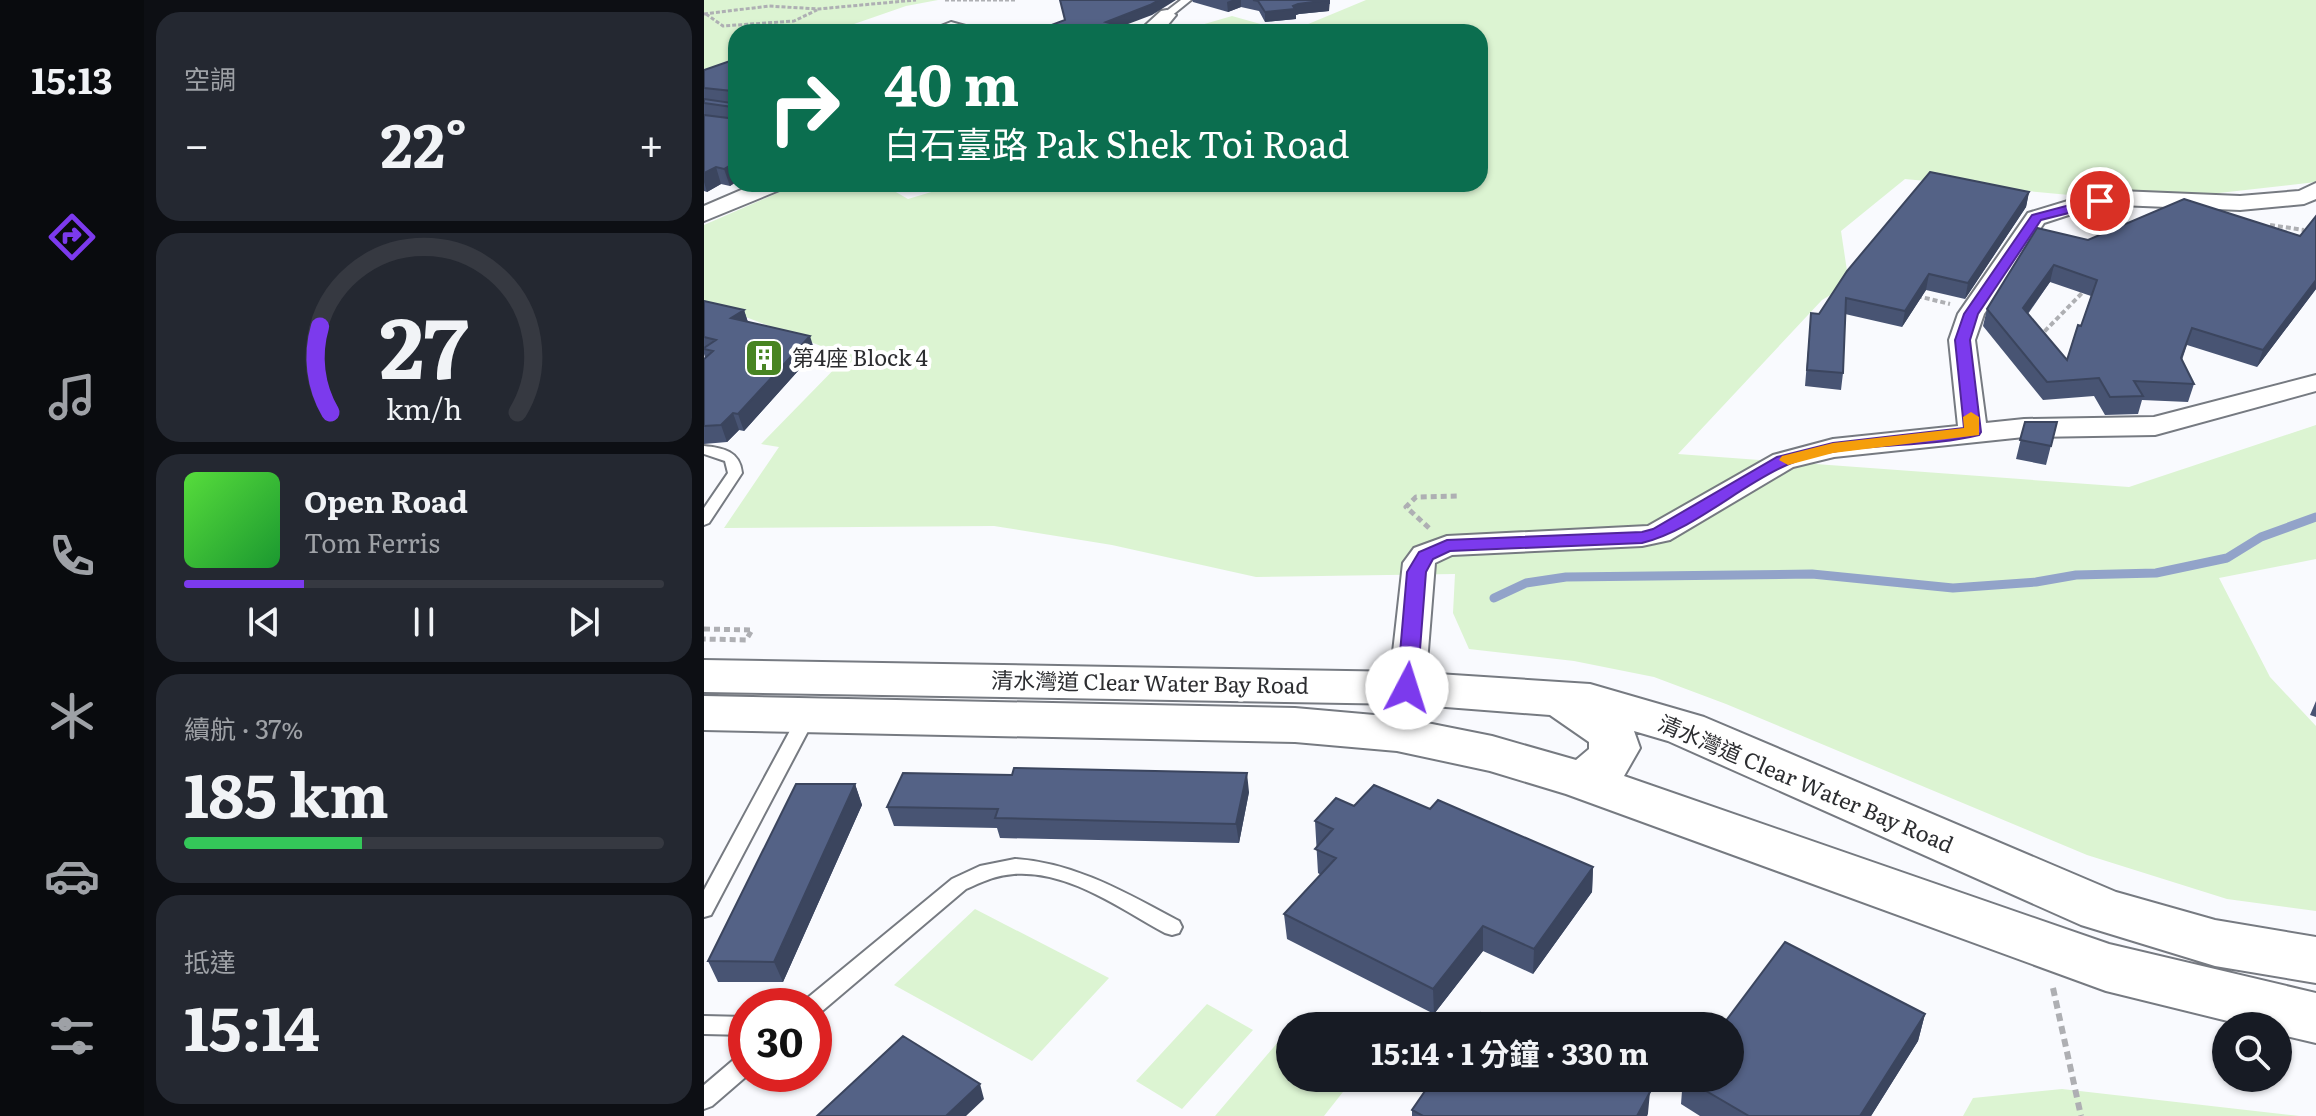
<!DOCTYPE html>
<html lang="zh-TW">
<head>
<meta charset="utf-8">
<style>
	body { margin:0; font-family:Literata,"Noto Sans TC",serif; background:#242831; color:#f1f3f6; height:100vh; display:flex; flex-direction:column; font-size:30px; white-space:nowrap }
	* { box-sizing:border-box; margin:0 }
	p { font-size:26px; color:#9ea1a6 }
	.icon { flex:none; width:44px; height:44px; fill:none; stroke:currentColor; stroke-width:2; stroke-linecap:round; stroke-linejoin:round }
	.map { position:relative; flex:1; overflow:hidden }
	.sheet { display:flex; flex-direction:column; gap:12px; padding:12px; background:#0d0f14; width:560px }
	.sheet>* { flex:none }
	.guide { position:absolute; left:24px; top:24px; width:760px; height:168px; border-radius:24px; box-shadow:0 2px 6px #0004; background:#0b6e4f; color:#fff; overflow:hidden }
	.controls { position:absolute; left:1508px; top:1012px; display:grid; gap:16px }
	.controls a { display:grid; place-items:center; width:80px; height:80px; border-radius:50%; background:#171b24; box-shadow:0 2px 6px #0004; font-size:40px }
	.speed { position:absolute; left:24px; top:988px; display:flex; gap:16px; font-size:40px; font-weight:700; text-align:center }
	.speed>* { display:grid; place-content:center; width:104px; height:104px; border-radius:50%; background:#171b24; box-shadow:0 2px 6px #0004; line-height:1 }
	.speed .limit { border:12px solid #d22; background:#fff; color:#111 }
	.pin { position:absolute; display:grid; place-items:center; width:68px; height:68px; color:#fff; margin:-34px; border:4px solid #fff; border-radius:50%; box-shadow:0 2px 8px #0007 }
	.me { position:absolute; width:88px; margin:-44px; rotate:5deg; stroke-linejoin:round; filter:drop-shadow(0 0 6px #0008) }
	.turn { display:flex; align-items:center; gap:28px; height:168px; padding:0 24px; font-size:36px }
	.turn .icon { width:104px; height:104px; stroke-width:2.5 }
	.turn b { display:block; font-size:56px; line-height:68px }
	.big { font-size:60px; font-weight:700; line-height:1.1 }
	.sheet .card { flex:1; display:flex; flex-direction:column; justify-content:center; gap:12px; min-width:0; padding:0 28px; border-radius:24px; background:#242831 }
	.sheet .dial { align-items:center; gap:0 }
	.dial svg { height:208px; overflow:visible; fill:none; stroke:#363941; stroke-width:7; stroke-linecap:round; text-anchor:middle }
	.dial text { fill:#f1f3f6; stroke:none }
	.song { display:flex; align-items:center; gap:24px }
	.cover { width:96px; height:96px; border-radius:12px; background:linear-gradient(135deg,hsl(110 70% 55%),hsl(130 70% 35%)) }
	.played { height:8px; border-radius:4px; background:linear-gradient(90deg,#7c3aed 25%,#363941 25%) }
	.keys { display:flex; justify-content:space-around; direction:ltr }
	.heat { display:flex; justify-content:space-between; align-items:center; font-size:44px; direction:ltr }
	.charge { height:12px; border-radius:6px; background:linear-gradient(90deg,#34c759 37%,#363941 0) }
	.trip { position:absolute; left:572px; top:1012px; width:468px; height:80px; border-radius:40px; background:#171b24; box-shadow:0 2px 6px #0004; font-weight:700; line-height:80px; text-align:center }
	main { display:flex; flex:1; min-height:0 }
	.menu { display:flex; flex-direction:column; width:144px; justify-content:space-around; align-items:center; background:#090b0e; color:#9ea1a6 }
	.menu .icon { width:56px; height:56px }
	.menu .active { color:#7c3aed }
	.menu b { font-size:36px; color:#f1f3f6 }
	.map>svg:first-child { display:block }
</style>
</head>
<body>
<main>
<nav class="menu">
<b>15:13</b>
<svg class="icon active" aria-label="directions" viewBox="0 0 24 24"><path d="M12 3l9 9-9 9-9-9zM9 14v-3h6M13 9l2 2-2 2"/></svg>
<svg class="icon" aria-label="music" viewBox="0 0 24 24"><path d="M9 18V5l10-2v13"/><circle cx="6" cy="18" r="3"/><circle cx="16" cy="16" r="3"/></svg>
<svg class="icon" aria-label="phone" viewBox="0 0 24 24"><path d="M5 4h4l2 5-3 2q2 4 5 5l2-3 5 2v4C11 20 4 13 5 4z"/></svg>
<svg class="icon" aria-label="climate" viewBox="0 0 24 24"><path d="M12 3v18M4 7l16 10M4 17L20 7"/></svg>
<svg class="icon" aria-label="car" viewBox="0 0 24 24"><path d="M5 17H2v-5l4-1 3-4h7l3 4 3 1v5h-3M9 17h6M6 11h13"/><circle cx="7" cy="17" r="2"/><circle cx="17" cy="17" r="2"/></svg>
<svg class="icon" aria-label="filters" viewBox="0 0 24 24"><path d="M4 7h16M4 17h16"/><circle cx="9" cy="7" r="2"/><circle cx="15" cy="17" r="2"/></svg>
</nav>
<section class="sheet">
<div class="card"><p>空調</p>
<div class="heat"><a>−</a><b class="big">22°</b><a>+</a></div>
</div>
<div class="card dial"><svg viewBox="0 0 100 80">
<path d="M14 69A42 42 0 1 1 86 69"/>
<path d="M14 69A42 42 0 0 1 10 36" stroke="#7c3aed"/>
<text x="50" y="56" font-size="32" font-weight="700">27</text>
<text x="50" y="72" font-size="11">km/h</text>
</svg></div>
<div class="card">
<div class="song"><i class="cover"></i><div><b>Open Road</b><p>Tom Ferris</p></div></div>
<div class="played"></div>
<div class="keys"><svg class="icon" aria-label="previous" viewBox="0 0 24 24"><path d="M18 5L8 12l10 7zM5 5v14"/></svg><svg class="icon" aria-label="pause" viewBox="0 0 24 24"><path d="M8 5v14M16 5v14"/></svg><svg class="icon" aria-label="next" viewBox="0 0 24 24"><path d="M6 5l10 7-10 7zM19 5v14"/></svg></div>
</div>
<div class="card"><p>續航 · 37%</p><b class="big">185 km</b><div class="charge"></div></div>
<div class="card"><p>抵達</p><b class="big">15:14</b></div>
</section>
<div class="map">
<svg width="1612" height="1116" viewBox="0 0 1612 1116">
	<rect width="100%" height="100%" fill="#f9fafe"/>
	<!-- green -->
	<path fill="#dcf4d2" d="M0,0H234L202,6L127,32H32V69L0,79Z
		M662,0H1612V182L1506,194L1365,195L1201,179L1137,231L1145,284L1118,300L974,454L1425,487L1612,425V559L1515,578L1566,677L1612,726V911L1523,899L1383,855L1022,704L950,677L870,661L765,649L749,613L751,574L552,577L408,545L290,526L20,528L75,447L57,444L143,356L0,301V225L94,184H178L204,199L254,184H776V32H505L497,25L528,16L585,32Z
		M271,909L405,978L328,1061L190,985Z
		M503,1004L549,1030L478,1109L432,1081Z
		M586,1028V1078H650L620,1116H511Z
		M1358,1089L1596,1116H1259L1269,1098Z"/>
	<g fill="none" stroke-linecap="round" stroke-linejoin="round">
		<!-- stream -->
		<path stroke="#92a3c9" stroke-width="9" d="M790,598L822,583L862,577L1108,574L1249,588L1332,582L1372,575L1452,573L1523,558L1557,537L1612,517"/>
		<!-- service casing -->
		<g stroke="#767a81" stroke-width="4">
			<path id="service" d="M477,0H487L466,17H460V13Z
				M247,22L276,30L278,32C268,32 259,29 250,29C241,28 232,32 222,32Z
				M0,446C19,448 36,451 38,473L5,523L0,525V508L24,473L21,461L0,454Z
				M104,708L110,710L113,714L7,915L0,917V890L95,714L98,710Z
				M311,859C372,863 422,893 475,921L478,927L475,933L468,935L461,933C415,908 364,870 310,874C292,875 278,882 262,889L117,1012L110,1015V1006H98L101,1000L248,879L276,866Z
				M0,1016L42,1017V1035L0,1034Z
				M42,1053V1074H45L8,1106L0,1109V1085L34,1056Z"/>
		</g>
		<!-- minor casing -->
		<g stroke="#767a81" stroke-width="4">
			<path id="minor" d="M463,10L472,15L458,32H434L457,11Z
				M1612,183V199L1600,204L1536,210L1415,205L1380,210L1340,223L1280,314L1271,340L1282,423L1320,419L1450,417L1612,375V391L1451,435L1320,437L1130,457L1089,467L966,540L938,546L748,555L731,563L721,688L716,696L703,700L690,696L685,688L699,563L710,548L743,536L944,526L1069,455L1129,439L1254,426L1245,340L1254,314L1324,213L1377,197L1415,191L1536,196L1595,191Z
				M51,184H81L78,189L0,221V206Z"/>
		</g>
		<!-- primary casing -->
		<g stroke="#767a81" stroke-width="4">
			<path id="primary" d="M0,660L703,672L886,684L1000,717L1412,892L1511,920L1612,937V983L1511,966L1377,925L964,741L930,731L936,748L920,776L1405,944L1612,993V1043L1574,1034V1026H1544L1402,991L862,794L786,771L693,751L591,742L0,730V696L591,708L693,717L788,736L872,760L885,749V742L846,715L703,704L0,692Z"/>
		</g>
		<!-- path-far3 -->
		<path stroke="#aeafb3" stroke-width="3" stroke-dasharray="4 2" stroke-linecap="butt" d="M241,0H312
			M0,14L65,6L114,9L212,0
			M2,14L19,26L90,21L113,10"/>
		<!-- path-far2 -->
		<path stroke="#aeafb3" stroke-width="4" stroke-dasharray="5 3" stroke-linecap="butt" d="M1566,225L1600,230
			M1213,296L1246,304
			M1335,337L1381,290"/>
		<!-- path-far1 -->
		<path stroke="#aeafb3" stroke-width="5" stroke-dasharray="6 4" stroke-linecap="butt" d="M725,528L702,507L712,497L754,496
			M0,629L48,630L42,640L0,639"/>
		<!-- path -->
		<path stroke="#aeafb3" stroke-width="6" stroke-dasharray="8 5" stroke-linecap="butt" d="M1349,988L1377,1116"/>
		<!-- service -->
		<use href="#service" fill="#fff" fill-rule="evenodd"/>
		<!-- minor -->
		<use href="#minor" fill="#fff" fill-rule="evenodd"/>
		<!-- primary -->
		<use href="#primary" fill="#fff" fill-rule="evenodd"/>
	</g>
	<!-- wall -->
	<path fill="#485473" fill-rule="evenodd" d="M488,0H626V4H625V11L595,14L592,15V19L561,22L555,11L537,7L524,12L489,2Z
		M32,59V182L26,186L17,184L3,192L0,191V70Z
		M1325,192L1322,207L1261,299L1222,290L1198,327L1141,314L1139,373L1137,390L1101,386L1107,313L1115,314Z
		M1612,216V289L1553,367L1483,345L1478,360L1490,384L1484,402L1438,400L1434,414L1401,415L1390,396L1339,400L1279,326L1283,309L1384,240L1596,236ZM1346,282L1387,296L1377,326L1363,360L1324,314Z
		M0,301L40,310L44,322L111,352L40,431L35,430L23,442L0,444V359L1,358L0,354Z
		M1321,422H1353L1342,465L1312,459Z
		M1612,701V717L1606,715Z
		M151,784L158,805L79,982H14L4,961Z
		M545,792L535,843L296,838L293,828L190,826L183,807Z
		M650,806L726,809L889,867L888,892L829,974L779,951L730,1014L583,939L580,914L617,875L614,873L611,821Z
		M1221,1014L1214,1041L1167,1116H996L977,1104L979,1078Z
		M708,1110L944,1113L943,1116H708Z"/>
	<!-- shaded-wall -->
	<path fill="#3b455e" d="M455,0H472L448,15L403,32L402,22Z
		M528,0H537V7L524,12L523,2Z
		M620,0H626L625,11L595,14L592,15V19L561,22V12L589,6L594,4Z
		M32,162V182L26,186L20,169Z
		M12,167L17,184L3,192L0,182V173Z
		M1325,192L1322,207L1261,299L1264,283Z
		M1350,265L1346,282L1315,325L1319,308Z
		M1225,274L1222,290L1198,327L1201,311Z
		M1612,280V289L1553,367L1559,350Z
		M40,310L45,326L27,318Z
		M106,336L111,352L40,431L34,414Z
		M29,413L35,430L23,442L17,425Z
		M543,773L545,792L535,843L532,824Z
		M151,784L158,805L79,982L70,962Z
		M889,867L888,892L829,974L830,949Z
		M779,926V951L730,1014L729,989Z
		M1221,1014L1214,1041L1167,1116H1156Z
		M276,1084L280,1099L262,1116H242Z
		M946,1092L944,1113L943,1116H933Z"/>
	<!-- building -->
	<path fill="#546286" stroke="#3b455e" stroke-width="2" fill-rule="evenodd" d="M356,0H455L446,5L402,22L439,32H329L361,20Z
		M549,0H624L594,4L589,6L591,9L561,12L554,1Z
		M138,29L140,32H122Z
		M32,59V115L30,116L28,107L0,103V99L27,103L30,94L28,91L0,88V70Z
		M0,115L32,119V162L20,169L12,167L0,173Z
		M1226,172L1325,192L1264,283L1225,274L1201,311L1142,298L1139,373L1103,370L1107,313L1115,314L1143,271Z
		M1480,199L1596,236L1612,216V280L1559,350L1488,328L1477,358L1490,384L1430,381L1439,396L1406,397L1395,378L1343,382L1283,309L1333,228L1384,240ZM1350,265L1393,280L1377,326L1374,325L1363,360L1319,308Z
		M0,301L40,310L27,318L106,336L34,414L29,413L17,425L0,426V359L9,351L0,349V348L12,340L0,337Z
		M1321,422H1353L1347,446L1316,440Z
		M310,768L543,773L532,824L291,818L294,809L183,807L199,773L308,775Z
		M92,784H151L70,962L4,961Z
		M670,785L726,809L734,800L889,867L830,949L779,926L729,989L580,914L632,858L611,849L629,829L611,821L632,798L650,806Z
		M1081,942L1221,1014L1156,1116H1045L980,1078H1026V1026H1018Z
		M777,1013L805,1026H767Z
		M199,1036L276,1084L242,1116H113Z
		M730,1078H916L946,1092L933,1116H719L708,1110Z"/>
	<!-- route -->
	<path fill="#7c3aed" stroke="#51269a" stroke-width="2" d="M1396,197L1401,198V204L1337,220L1274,314L1266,340L1277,432L1275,435C1214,450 1144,440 1085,464C1034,486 992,529 938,543L746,551L729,559L722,572L713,688L711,692H696L693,688L703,572L715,552L743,540L938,532L949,529L1073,457L1129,443L1260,428L1251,340L1260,314L1328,215Z"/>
	<!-- slow -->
	<path fill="#f59e0b" d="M1267,412L1275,417V435L1129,453L1084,465L1075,460L1078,456L1129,443L1260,428L1259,417Z"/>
	<!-- icons -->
	<defs>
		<g id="building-square" transform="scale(2)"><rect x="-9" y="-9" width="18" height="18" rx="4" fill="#488422" stroke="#fff"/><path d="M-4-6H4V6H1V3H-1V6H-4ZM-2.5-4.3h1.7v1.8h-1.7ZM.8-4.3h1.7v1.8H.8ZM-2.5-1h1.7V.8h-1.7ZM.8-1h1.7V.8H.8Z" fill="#fff"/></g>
	</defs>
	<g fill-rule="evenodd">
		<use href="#building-square" x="60" y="358"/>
	</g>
	<g text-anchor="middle" stroke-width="8" stroke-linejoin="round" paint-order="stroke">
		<!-- poi labels -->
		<g font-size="22" fill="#2c2d30" stroke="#fff" text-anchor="start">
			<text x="88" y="366">第4座 Block 4</text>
		</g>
		<!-- street labels -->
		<g font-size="22" fill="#2c2d30" stroke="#fff">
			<text transform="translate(446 683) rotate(1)" y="8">清水灣道 Clear Water Bay Road</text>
			<text transform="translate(1102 784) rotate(23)" y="8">清水灣道 Clear Water Bay Road</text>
		</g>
	</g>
</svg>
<div class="controls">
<a><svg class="icon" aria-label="search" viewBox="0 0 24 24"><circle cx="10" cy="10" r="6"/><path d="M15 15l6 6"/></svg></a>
</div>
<div class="speed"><div class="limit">30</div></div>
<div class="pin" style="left:1396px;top:201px;background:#d93025"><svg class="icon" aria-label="arrive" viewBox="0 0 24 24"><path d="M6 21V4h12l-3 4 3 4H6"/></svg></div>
<svg class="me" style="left:703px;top:688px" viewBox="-20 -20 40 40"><circle r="19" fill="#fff"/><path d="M0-13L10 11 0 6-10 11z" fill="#7c3aed"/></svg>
<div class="trip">15:14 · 1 分鐘 · 330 m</div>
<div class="guide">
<div class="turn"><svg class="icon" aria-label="right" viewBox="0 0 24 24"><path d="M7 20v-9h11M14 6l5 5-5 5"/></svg><div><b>40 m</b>白石臺路 Pak Shek Toi Road</div></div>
</div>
</div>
</main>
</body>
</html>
